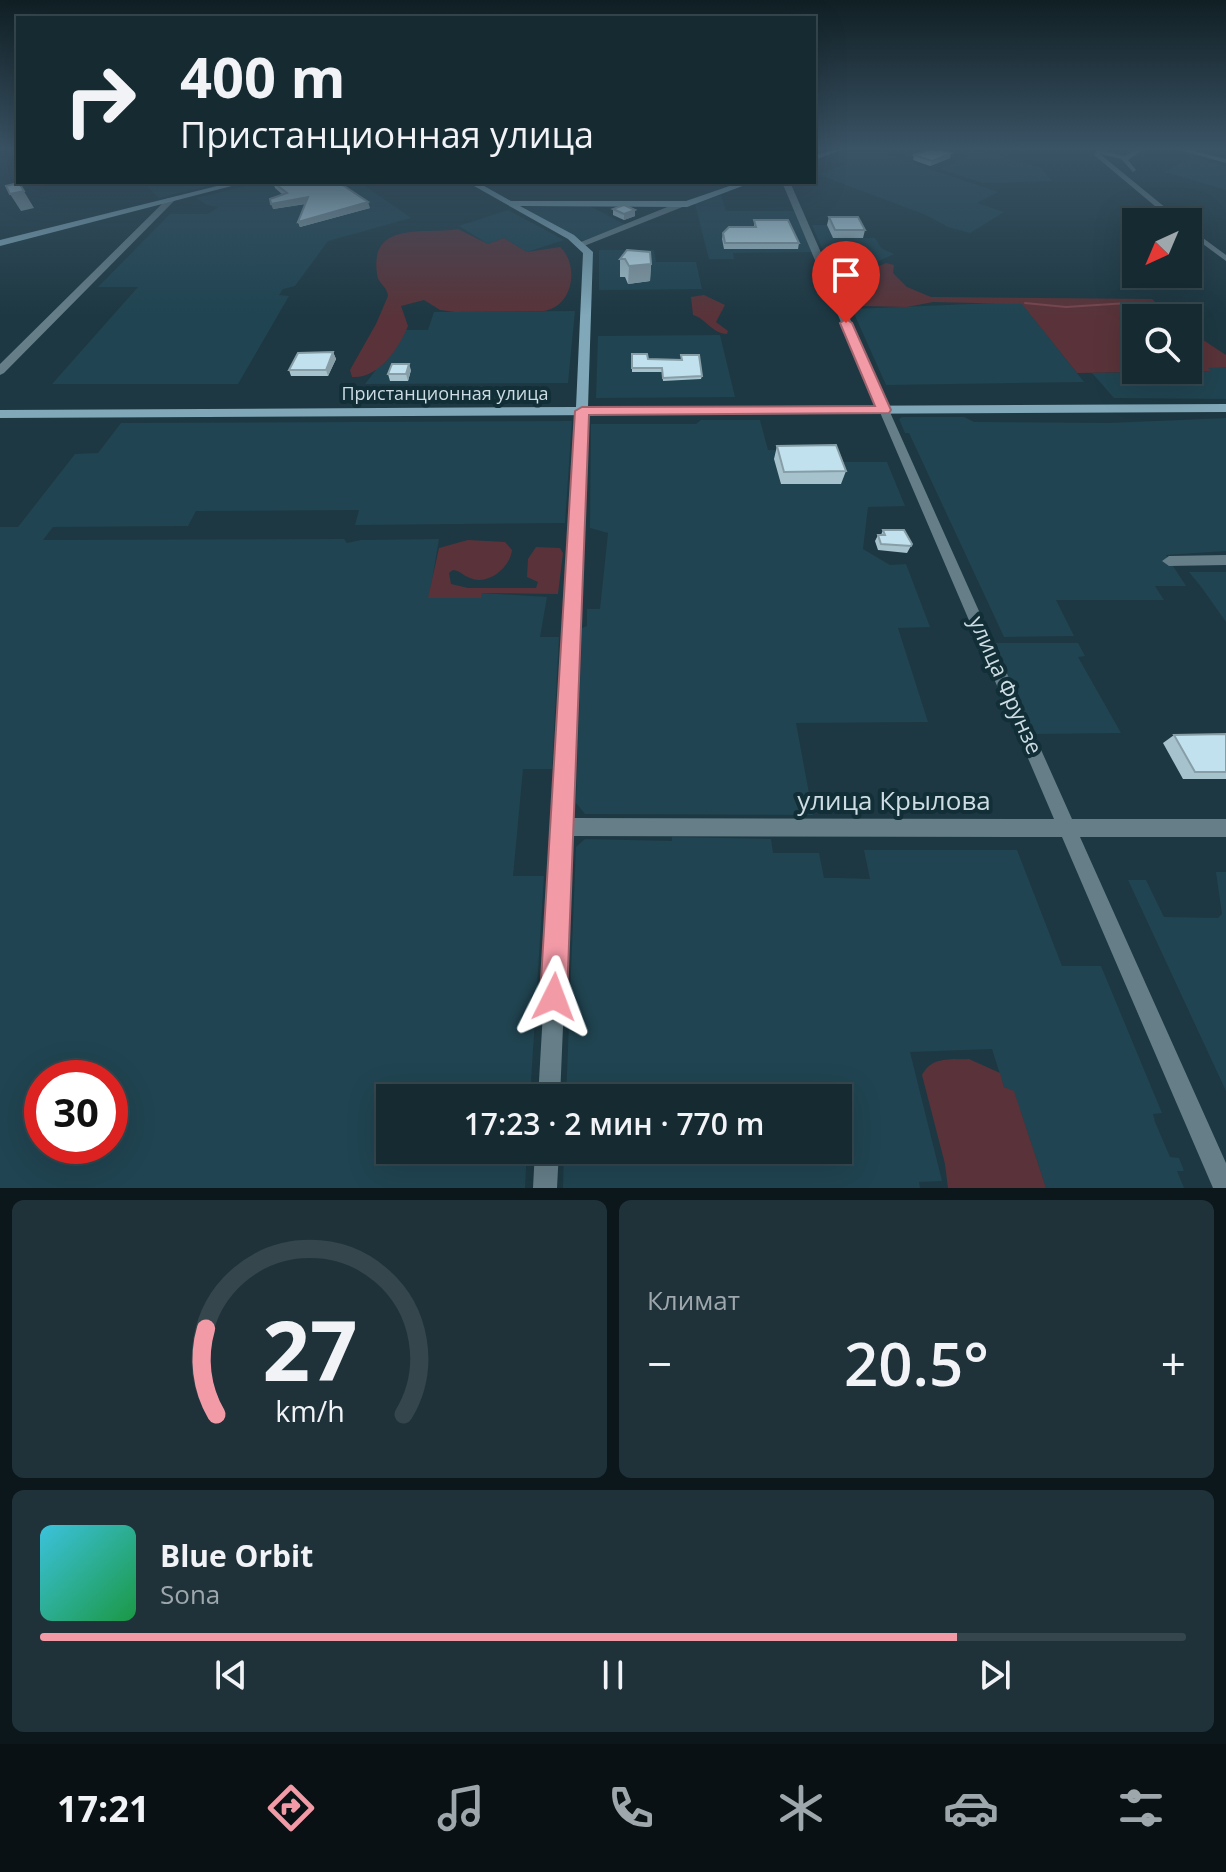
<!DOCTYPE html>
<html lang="ru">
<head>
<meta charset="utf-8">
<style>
	body { margin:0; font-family:"Open Sans",sans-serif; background:#1f323a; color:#f1f3f6; height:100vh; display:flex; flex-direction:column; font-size:30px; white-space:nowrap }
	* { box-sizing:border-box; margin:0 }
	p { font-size:26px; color:#9ea7ac }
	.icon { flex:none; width:44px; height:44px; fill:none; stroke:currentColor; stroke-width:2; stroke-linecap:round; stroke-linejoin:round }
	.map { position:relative; height:1188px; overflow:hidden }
	.drawer { display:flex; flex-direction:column; gap:12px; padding:12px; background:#0c171c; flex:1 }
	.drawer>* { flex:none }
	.guide { position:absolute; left:16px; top:16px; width:800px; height:168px; border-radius:0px; box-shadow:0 8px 32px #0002,0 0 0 2px #35464d; background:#162a32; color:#f1f3f6; overflow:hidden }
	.needle { width:52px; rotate:224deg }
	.tools { position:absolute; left:1122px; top:208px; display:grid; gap:16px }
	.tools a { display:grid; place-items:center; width:80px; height:80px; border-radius:0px; background:#162a32; box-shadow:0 8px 32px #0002,0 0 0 2px #35464d; font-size:40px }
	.speed { position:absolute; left:24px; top:1060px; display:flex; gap:16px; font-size:40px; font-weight:700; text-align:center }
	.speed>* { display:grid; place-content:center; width:104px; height:104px; border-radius:50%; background:#162a32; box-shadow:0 8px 32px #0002,0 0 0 2px #35464d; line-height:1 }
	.speed .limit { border:12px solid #d22; background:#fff; color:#111 }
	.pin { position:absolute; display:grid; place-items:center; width:68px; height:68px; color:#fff; margin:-82px -34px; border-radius:50% 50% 50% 0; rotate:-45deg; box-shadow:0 0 8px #0007 }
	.pin .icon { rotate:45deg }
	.me { position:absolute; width:88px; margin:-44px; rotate:3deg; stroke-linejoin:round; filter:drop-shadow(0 0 6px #0008) }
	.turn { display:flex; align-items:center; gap:28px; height:168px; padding:0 32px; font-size:36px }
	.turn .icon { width:104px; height:104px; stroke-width:2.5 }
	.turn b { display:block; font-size:56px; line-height:68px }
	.big { font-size:60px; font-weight:600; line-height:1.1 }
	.drawer .card { flex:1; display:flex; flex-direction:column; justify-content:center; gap:12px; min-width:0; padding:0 28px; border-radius:12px; background:#1f323a }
	.drawer .dial { align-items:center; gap:0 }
	.dial svg { height:208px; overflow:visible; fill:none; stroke:#35464d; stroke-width:7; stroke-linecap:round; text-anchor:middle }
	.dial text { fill:#f1f3f6; stroke:none }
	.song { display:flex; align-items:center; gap:24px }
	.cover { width:96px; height:96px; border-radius:12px; background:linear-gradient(135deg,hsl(190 70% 55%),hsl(140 70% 35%)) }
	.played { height:8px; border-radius:4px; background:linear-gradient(90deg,#f39aa7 80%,#35464d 80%) }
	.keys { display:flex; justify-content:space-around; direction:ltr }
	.heat { display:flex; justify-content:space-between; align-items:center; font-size:44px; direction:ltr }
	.drawer .tiles { flex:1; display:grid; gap:12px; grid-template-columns:1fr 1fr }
	.card:last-child { grid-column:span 2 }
	.trip { position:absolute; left:376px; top:1084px; width:476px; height:80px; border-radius:0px; background:#162a32; box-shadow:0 8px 32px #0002,0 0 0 2px #35464d; font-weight:600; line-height:80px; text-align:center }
	.dock { display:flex; height:128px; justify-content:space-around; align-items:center; background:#091114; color:#9ea7ac }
	.dock .icon { width:56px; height:56px }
	.dock .active { color:#f39aa7 }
	.dock b { font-size:36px; color:#f1f3f6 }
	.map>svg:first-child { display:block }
</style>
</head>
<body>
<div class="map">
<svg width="1226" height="1188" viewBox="0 0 1226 1188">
	<rect width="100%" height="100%" fill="#1d3842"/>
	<!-- built -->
	<path fill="#204451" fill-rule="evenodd" d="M843,150H872L998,192L977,203L1004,212L970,233L948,227L926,215L817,174L847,164L826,156Z
		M977,150L1041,168L1052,181L983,183L940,169L970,156L964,153Z
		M1192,157L1226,166V190L1165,172Z
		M143,182H225L159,198Z
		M261,182H378L365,186L411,218L328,241L295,286L283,289L279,295L289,296L238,384H52L138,287H98L170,214H208L219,207L207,205L196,198Z
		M721,195L726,211H796L812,252L733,253L734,259H709L695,204Z
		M588,205L626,225L583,241L523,207Z
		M508,210L564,240L527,252L504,238L488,244L459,226Z
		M812,225H856L863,238H875L881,248L894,254L868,266L829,265Z
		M599,250H654L656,262H696L702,289L599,290Z
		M1021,302L1084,382L886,385L852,309Z
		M575,311L568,383L365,384L388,354L397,330H428L434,312Z
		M720,335L735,397L596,398L598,336Z
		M1207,367H1226V399L1114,398L1092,373L1209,371Z
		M902,417H964L974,422L1109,423L1226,418V551L1166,555L1186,586H1155L1164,600H1056L1074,636L1004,637L909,433H905L899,419Z
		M701,420H760L768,450H823L834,462H887L905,506L868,507L863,549L890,565L906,564L930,627L898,628L928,722L796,723L813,815L585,814L576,803L582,628L587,626V609H600L608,533L590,528L591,424H696Z
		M572,421L565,523L355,525L359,510L196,511L188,526L53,527L43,540L344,539L347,543L361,540L439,539L429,598L482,593L547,597L540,637H559L552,769H523L513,876H544L530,1098H390V1150H527L525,1188H0V527H18L75,454L98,453L121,423ZM42,1078H110V1146H42Z
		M1189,572H1226V622L1202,588Z
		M992,643H1078L1085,656L1078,657L1121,733L1034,734Z
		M672,837L771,839L773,853H819L824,878H839L870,879L864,850H1017L1062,966H1101L1162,1113L1153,1114L1155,1122L1170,1157L1179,1158L1184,1171H1177L1184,1188H1046L1014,1092L1004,1087L992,1049L910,1052L942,1181L919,1182L920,1188H563L564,1150H838V1098H566L576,847L585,839L672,841Z
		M1216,872H1226V1091L1128,880H1146L1164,917L1218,918L1222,914Z"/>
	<!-- green -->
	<path fill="#593339" d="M458,229L488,244L504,238L527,252L560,247C580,265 573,307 544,311L455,312L440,310L424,300L401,306L408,326C399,348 379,379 352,377L350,370L376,324L388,296C387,286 378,284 377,274C369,219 428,235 458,229Z
		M886,263L894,265L893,273L907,287L931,297L1152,299L1172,318H1136V370H1188V330L1226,355V367L1208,368L1211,371L1077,373L1022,304L933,302L907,307L862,306L844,298L832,270H841L848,281L861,283L872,278L875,268Z
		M704,295L725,305L716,322L728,331L727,334C713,334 705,318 693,315L691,297Z
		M468,540L505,542L512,550C510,568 488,586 470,578C462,575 461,571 453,570L449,573L451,584L468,588H536L538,582L527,577L528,559L536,547L560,548L563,553L558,594L482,593L481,598H428L439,548Z
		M969,1059L1000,1073L1004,1087L1014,1091L1046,1188H948L945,1164L922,1075C932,1056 950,1060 969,1059Z"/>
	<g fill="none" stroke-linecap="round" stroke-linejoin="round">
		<!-- stream -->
		<path stroke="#79454d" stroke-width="2" d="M1025,303L1066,307L1128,303"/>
		<!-- minor -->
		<path fill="#657e88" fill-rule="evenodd" d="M1097,150L1125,156L1136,150H1143L1128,160L1136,170L1133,172L1121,159L1100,154L1183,222H1174L1094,155Z
			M1188,227L1226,255V261L1188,233Z
			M884,407L889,410L1072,819H1226V837H1080L1226,1163V1188H1213L1062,837L571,836L560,1098H538L578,409L582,408L587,411L571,818L1054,819L879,410Z
			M1226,555V565L1169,566L1162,561L1169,556Z
			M535,1150H559L557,1188H533Z"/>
		<!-- tertiary -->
		<path fill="#657e88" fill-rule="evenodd" d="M1179,150H1190L1226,159V163Z
			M782,182H790L890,410L888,413H880L878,410Z
			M168,198L175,200L4,373L0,375V364Z
			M682,201L686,204L685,206L584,246L576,244Z"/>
		<!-- secondary -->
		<path fill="#80a8b8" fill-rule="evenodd" d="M832,150H842L814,160V156Z
			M233,182H247L0,246V240Z
			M467,182H477L511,201H686L741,182H753L687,207L520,206L574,235L593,252L588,407L1226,404V412L0,418V410L576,407L583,253L568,239Z"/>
	</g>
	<!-- wall -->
	<path fill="#a6c2cd" d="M951,153L950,158L930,166L913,160L914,155Z
		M273,182L370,208L300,227L298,222L306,204L273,209L283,195L275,188Z
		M613,209L635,210V216L624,220L613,215Z
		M829,217L865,230L863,238H833L827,225Z
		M754,220L799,243L798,249H724L722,239L723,233L754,227Z
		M627,250L651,264L650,281L628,284L625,277H620V259Z
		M333,352L336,359L328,376H291L289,370Z
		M632,354L702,376L701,379L663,381L662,372H632Z
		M411,370L408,381H390L388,374Z
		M777,446L846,471L841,484H781L774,459Z
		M883,530L912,544L907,553L878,550L875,541L878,535H881Z
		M1226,734V779H1183L1163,743L1174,735Z"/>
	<!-- shaded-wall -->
	<path fill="#879ea7" d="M951,153L950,158L930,166L932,161Z
		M19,183L34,208L21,211L10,194Z
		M308,197L310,203L273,209L271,204Z
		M368,202L370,208L300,227L298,222Z
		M635,210V216L624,220V214Z
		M651,264L650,281L628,284L629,266Z
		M333,352L336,359L328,376L326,370Z
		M409,364L411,370L408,381L406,374Z"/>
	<!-- building -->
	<path fill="#c1e1ee" stroke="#879ea7" stroke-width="2" d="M928,150H942L951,153L932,161L914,155Z
		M273,182H338L368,202L298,222L308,197L271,204L270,199L287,193Z
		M19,183L24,191L10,194L6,186Z
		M624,205L635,210L624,214L613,209Z
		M829,217H858L865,230H835Z
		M754,220H788L799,243H725L723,233L729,227H756Z
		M627,250L650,252L651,264L629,266L625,259H620Z
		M333,352L326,370H289L298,353Z
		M632,354H647L648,359L682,360L681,355H699L702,376L663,378L662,368H632Z
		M392,364H409L406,374H388Z
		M836,445L846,471L784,472L777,446Z
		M883,530H904L912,544L911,546L881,544L878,535H885Z
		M1226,734V772H1195L1174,735Z"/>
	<!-- sky -->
	<linearGradient id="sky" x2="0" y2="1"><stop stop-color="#101f24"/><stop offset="0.47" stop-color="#3a5365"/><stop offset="1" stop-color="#3a5365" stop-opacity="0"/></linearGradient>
	<rect width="1226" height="316" fill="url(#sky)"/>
	<!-- route -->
	<path fill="#f39aa7" stroke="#9e646d" stroke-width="2" d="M846,319L852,323L891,410L889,413L589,415L567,997L563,1007L554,1011L544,1007L540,997L575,411L582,407L875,406L840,323Z"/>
	<g text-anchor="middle" stroke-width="8" stroke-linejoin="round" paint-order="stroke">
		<!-- far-street labels -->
		<g font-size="18" fill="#cddde3" stroke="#122e37">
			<text x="445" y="400">Пристанционная улица</text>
		</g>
		<!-- street labels -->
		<g font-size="22" fill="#cddde3" stroke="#122e37">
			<text transform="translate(1006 685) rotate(66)" y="8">улица Фрунзе</text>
		</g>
		<!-- near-street labels -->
		<g font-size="26" fill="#cddde3" stroke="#122e37">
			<text x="894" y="810">улица Крылова</text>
		</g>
	</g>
</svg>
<div class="tools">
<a><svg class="needle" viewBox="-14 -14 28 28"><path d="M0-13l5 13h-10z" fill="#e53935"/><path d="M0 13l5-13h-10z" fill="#9ea7ac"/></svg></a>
<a><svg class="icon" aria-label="search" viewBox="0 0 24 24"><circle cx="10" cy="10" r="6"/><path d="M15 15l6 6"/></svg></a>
</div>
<div class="speed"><div class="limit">30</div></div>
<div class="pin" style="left:846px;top:323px;background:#d93025"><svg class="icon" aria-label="arrive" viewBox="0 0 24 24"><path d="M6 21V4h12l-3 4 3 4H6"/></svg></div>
<svg class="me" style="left:554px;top:997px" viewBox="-20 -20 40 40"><path d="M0-17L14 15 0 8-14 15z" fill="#f39aa7" stroke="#fff" stroke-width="4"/></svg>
<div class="trip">17:23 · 2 мин · 770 m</div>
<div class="guide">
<div class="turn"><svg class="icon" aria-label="right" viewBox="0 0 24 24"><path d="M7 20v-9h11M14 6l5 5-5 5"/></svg><div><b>400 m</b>Пристанционная улица</div></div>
</div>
</div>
<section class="drawer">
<div class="tiles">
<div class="card dial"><svg viewBox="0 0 100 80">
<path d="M14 69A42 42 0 1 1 86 69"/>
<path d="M14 69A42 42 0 0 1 10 36" stroke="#f39aa7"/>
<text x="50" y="56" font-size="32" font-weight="700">27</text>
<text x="50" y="72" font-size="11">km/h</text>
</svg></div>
<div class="card"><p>Климат</p>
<div class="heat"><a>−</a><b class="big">20.5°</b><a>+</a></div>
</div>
<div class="card">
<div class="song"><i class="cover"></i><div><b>Blue Orbit</b><p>Sona</p></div></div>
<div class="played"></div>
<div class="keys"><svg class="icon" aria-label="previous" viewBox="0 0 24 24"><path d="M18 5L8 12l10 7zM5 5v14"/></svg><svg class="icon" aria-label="pause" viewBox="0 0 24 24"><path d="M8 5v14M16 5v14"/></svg><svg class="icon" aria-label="next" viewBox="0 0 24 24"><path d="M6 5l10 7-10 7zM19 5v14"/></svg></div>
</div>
</div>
</section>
<nav class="dock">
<b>17:21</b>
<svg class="icon active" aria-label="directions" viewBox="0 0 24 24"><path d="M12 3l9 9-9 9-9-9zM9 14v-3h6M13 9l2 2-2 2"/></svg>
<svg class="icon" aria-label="music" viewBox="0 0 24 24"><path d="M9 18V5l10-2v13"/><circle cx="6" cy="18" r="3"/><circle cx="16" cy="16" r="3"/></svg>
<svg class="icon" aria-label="phone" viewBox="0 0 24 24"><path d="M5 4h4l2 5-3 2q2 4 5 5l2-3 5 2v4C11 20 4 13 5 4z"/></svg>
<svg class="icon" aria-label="climate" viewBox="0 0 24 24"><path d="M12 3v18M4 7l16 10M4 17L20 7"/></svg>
<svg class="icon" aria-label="car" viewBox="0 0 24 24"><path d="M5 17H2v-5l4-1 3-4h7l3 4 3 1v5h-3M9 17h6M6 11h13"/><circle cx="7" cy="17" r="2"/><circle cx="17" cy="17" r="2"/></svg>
<svg class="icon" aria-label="filters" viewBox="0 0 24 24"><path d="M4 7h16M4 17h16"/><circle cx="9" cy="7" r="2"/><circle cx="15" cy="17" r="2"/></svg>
</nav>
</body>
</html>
